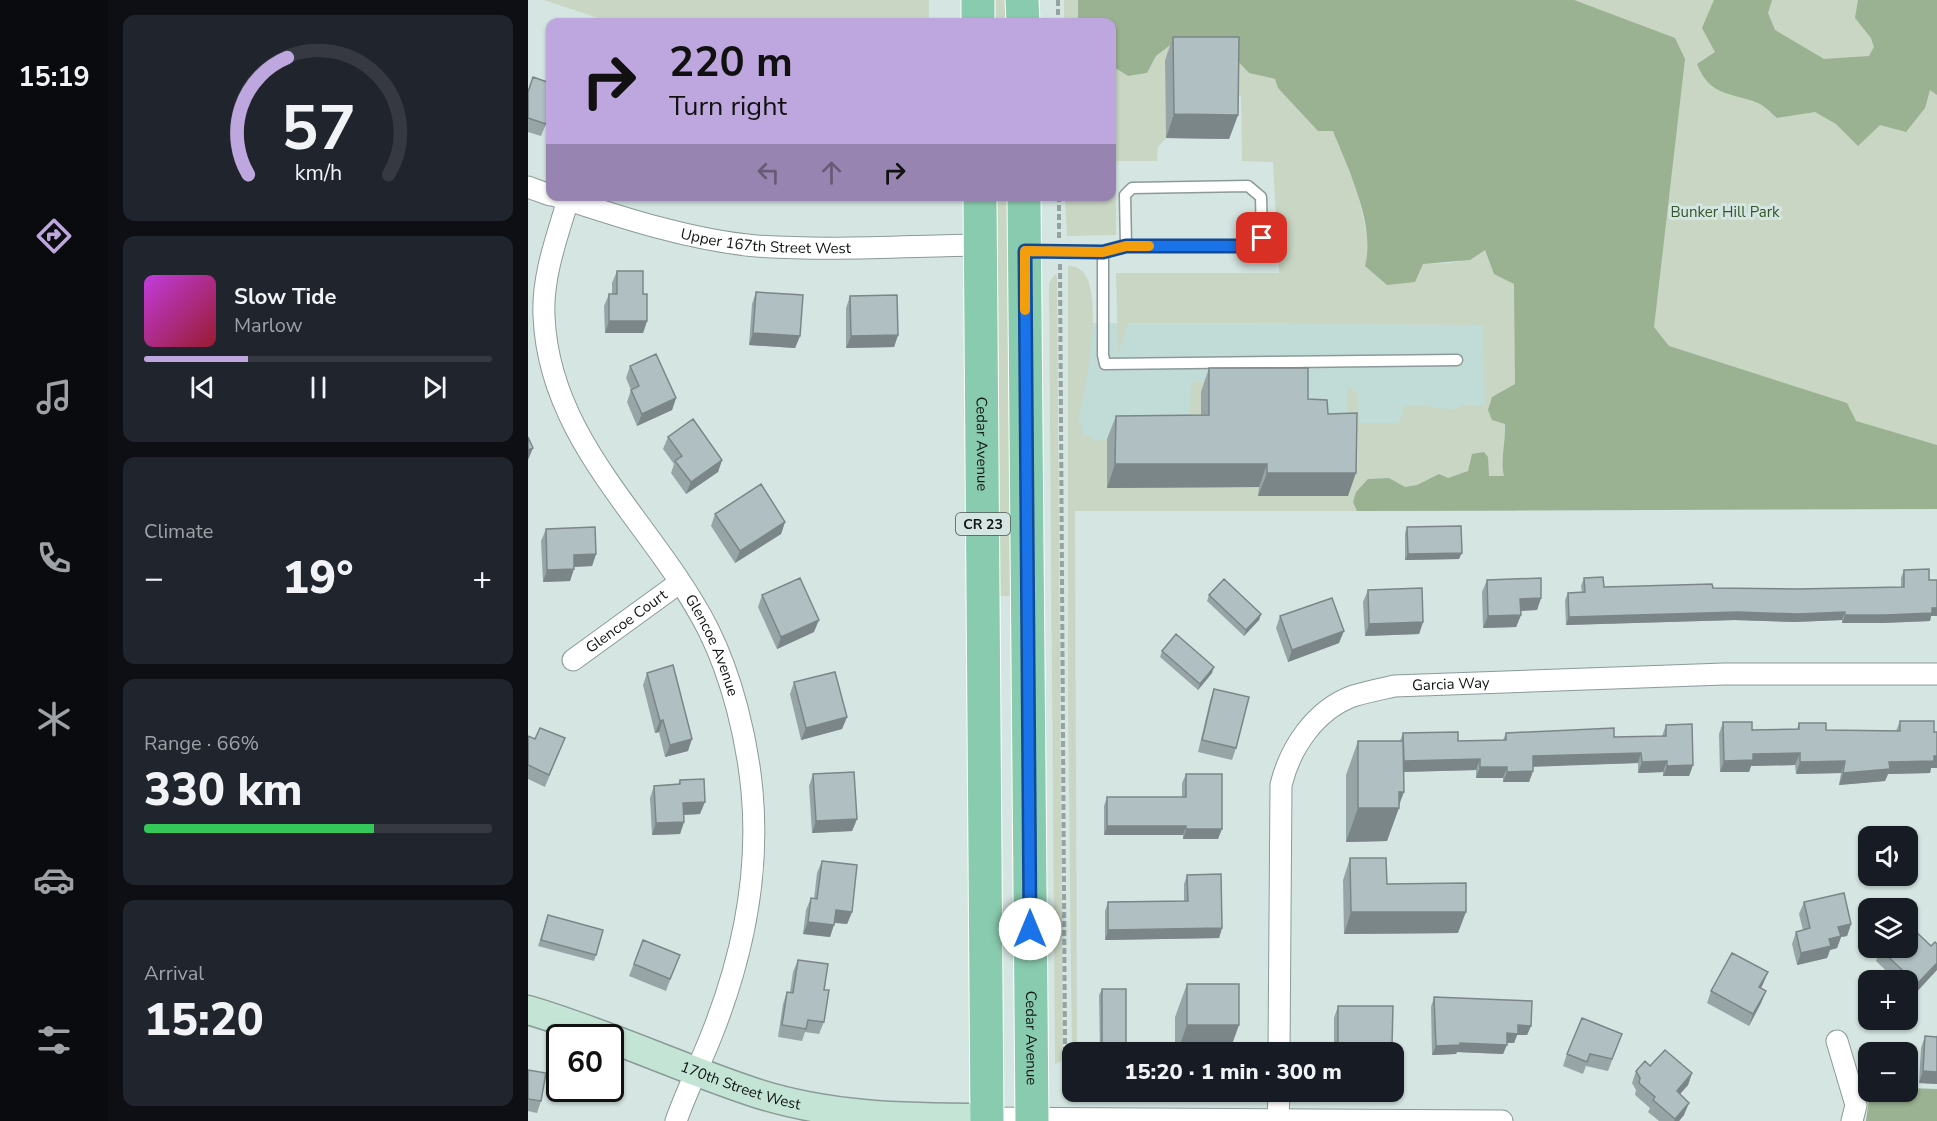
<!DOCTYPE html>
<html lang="en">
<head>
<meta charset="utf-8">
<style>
	body { margin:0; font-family:"Nunito Sans",sans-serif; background:#20242c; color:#f1f3f6; height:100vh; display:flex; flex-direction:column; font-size:22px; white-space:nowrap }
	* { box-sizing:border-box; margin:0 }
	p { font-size:20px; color:#9ea1a6 }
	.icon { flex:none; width:33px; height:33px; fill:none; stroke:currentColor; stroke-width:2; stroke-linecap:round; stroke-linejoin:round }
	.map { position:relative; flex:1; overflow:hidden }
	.side { display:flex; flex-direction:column; gap:15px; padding:15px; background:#0d0f14; width:420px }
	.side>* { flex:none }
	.guide { position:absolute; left:18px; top:18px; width:570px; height:183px; border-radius:12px; box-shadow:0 2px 4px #0004; background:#bea6de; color:#111; overflow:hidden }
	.buttons { position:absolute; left:1330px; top:826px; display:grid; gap:12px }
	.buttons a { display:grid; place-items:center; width:60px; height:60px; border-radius:12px; background:#171b24; box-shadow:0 2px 4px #0004; font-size:30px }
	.speed { position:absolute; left:18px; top:1024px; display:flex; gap:12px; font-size:30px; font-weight:700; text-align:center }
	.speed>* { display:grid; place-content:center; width:78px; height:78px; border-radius:50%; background:#171b24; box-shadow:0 2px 4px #0004; line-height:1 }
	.speed .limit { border:3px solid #111; border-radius:9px; background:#fff; color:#111 }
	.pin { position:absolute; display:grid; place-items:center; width:51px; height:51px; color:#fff; margin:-26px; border-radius:12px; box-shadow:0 3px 9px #0006 }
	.me { position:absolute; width:66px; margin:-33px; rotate:0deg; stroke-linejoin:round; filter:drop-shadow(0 0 4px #0008) }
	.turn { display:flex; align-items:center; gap:21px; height:126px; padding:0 24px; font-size:27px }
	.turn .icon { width:78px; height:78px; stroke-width:2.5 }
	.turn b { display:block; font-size:42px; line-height:51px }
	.lanes { display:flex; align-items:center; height:57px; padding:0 24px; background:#0003; justify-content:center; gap:30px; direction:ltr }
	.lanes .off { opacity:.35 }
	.big { font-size:45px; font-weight:800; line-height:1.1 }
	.side .tile { flex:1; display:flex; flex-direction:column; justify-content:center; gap:9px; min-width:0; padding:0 21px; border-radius:12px; background:#20242c }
	.side .dial { align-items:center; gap:0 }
	.dial svg { height:156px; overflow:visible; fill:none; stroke:#363941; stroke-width:7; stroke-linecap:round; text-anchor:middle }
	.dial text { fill:#f1f3f6; stroke:none }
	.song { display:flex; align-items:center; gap:18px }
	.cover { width:72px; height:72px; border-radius:9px; background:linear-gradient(135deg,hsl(290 70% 55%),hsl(350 70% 35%)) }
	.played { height:6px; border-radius:3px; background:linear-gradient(90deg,#bea6de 30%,#363941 30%) }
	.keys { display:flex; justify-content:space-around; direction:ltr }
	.heat { display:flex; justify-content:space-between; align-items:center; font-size:33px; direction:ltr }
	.charge { height:9px; border-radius:4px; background:linear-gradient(90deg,#34c759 66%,#363941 0) }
	.trip { position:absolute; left:534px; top:1042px; width:342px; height:60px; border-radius:12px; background:#171b24; box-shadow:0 2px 4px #0004; font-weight:800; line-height:60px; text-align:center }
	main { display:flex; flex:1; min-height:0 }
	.tab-bar { display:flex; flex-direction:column; width:108px; justify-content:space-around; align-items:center; background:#090b0e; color:#9ea1a6 }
	.tab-bar .icon { width:42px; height:42px }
	.tab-bar .selected { color:#bea6de }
	.tab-bar b { font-size:27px; color:#f1f3f6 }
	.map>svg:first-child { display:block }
</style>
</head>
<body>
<main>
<nav class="tab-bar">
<b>15:19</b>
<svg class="icon selected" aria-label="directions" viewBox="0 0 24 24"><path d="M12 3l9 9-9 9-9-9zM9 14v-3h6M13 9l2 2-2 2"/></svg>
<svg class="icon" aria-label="music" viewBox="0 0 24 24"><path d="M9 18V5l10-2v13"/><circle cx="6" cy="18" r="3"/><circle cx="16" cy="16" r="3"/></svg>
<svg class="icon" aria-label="phone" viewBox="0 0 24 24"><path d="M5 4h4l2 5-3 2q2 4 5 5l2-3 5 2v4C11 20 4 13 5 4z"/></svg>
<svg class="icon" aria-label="climate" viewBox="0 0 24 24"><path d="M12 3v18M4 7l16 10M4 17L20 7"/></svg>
<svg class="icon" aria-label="car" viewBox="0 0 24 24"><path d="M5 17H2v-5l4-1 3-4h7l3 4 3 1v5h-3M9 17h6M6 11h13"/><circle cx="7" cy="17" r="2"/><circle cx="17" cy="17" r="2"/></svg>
<svg class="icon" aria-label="filters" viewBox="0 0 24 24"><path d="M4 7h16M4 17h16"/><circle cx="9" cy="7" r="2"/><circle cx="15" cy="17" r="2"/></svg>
</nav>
<section class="side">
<div class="tile dial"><svg viewBox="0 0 100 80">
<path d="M14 69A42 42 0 1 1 86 69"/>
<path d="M14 69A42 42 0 0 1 34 9" stroke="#bea6de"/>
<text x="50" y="56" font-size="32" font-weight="700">57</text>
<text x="50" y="72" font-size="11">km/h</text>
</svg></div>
<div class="tile">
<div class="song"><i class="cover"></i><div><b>Slow Tide</b><p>Marlow</p></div></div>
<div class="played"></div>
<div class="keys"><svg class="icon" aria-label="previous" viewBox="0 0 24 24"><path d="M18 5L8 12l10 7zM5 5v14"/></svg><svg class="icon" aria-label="pause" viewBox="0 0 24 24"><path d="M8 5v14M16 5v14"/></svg><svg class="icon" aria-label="next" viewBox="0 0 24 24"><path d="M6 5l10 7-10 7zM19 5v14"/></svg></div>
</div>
<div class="tile"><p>Climate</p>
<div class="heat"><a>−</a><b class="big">19°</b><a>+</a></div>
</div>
<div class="tile"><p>Range · 66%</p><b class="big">330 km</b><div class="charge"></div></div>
<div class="tile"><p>Arrival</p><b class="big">15:20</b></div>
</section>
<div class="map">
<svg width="1409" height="1121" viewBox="0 0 1409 1121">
	<rect width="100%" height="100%" fill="#d4e5e2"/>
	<!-- built -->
	<path fill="#c1dbd7" d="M543,323L986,325L988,511H546Z"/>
	<!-- green -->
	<path fill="#c8d6c3" d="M16,0H401V22H82Z
		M465,0H480V22H465Z
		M536,0H550V22H536Z
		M982,0H1409V509L986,384L964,397C971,412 978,425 978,443C978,456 973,464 976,477L960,476V457L944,454L940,472L920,478L911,474L889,485L877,487L861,478L840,479L828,492L825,502L829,511H547L549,1053H544V1057L540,694V266C586,263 555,396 550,422L554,423V436H561L566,441L579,439V488L731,487V496L820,436L819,386L829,394L831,423H871L877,405C897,404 910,410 929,409L932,405H957L955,325L600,323L590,354L588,273H751L745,162L714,161L713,96H702L637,60L638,138L630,147L629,161H588V235L539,236L537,197L584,196V66L600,76L619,73L628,56L645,43L701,52L721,73L747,79L750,88L805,131L830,193L842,251C881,261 920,274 957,250L966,274Z
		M466,197H482L485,596H470Z
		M527,274L529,277L535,1060L527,1064L521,283Z
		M698,381L673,438L662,422L663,385L668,382Z"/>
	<!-- forest -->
	<path fill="#9ab192" d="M550,0H1046L1147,38L1157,59L1126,327L1141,346L1319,403L1328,421L1409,445V509L829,511L825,502L828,492L840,479L861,478L877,487L889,485L911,474L920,478L940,471L944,454L956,452L960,457L961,476H976C972,460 978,442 977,424L964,420L960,410L964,397L987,384L986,284L966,274L957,250L942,260L895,264L887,282L859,285L837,266C848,225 820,169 805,131H790L750,88L747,79L721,73L701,52L645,43L628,56L619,73L600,76L584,66V22H550Z
		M1186,0H1244L1240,13L1247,30L1296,59L1341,56L1346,47L1343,38L1327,18L1330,0H1409V95L1402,90L1397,108L1378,132L1352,125L1330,146L1308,124L1287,112L1249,118C1243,113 1237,106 1230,103C1203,92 1182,97 1169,64L1187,52L1174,28Z
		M1380,1088L1409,1089V1121H1338L1342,1092H1380Z"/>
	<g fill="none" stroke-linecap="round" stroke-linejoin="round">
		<!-- lane casing -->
		<g stroke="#8b9a98" stroke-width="13">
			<path id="lane" d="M500,251L575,252L598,246H729L734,238L733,197L720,186L604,188L597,195L598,246
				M575,252V355L577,364L929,360"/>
		</g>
		<!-- street casing -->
		<g stroke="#8b9a98" stroke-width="23">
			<g id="street">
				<path d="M0,187L22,195"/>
				<path id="s1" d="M28,196C92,217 161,240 228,246C302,251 378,246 452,245"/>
				<path id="s2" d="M40,200C29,237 14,277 16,316C21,443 126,523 180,629C204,677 219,738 224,791C232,877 214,960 182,1039C171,1066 158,1093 148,1121"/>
				<path id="s3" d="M45,660L151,583"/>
				<path d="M1309,1041L1328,1105L1324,1121"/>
				<path id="s4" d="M751,1053L753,785C762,748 787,710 825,696C838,692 853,689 866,686L1196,674H1409"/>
				<path d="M459,1118L974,1121"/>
				<path d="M750,1121L751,1092"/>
			</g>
		</g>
		<!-- secondary casing -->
		<g stroke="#8b9a98" stroke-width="31">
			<g id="secondary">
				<path id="s5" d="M0,1010C75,1032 145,1065 219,1090C296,1117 379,1118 459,1118"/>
			</g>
		</g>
		<!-- primary casing -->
		<g stroke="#fff" stroke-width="35">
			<g id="primary">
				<path d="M450,0V22"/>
				<path d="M494,0L495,22"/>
				<path id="s6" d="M452,196L459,1121"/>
				<path id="s7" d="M496,196L504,1121"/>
			</g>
		</g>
		<!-- path -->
		<path stroke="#95a29f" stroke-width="4" stroke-dasharray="6 3" stroke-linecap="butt" d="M530,0V22
			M531,196V239
			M532,264L537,1049L542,1099"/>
		<!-- lane -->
		<use href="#lane" stroke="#fff" stroke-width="10"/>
		<!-- street -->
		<use href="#street" stroke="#fff" stroke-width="21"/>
		<!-- secondary -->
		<use href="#secondary" stroke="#c4e5d6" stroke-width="28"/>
		<!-- primary -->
		<use href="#primary" stroke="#89cbae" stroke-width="33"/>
	</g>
	<!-- wall -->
	<path fill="#97a5a7" d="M645,37L710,115L701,139L638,138L637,60Z
		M5,77L22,83V125L18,124L13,136L0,132V90Z
		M89,271L115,294L119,321L115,333H77L76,306L81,294H84V283Z
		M228,292L272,336L267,348L221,345L224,304Z
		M322,296L370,335L366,347L318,348V308Z
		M102,366L148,398L144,410L109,426L99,402L103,390L98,378Z
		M681,368L780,399L800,414L820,496H730L731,487L579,488V439L588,416L673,415V392Z
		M140,437L194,460L190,472L158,494L143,473L146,464L135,449Z
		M187,514L257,522L253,534L207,563L183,526Z
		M879,527L931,559L877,560V533Z
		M18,529L68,554L64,566L46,567L42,581L15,582L13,541Z
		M1376,570L1401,580H1409V616H1403L1402,621L1354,623H1314V620L1266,622L1207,620L1038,625L1037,600L1040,593L1054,592L1053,586L1056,578L1076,587L1269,589L1373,587V578Z
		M959,580L1013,598L1009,610L993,611V615L988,627L955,628L954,592Z
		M840,590L895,622L891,634L837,636L835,602Z
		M234,595L286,632L249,649L230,607Z
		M681,595L733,614L731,620L716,636L679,601Z
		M752,616L811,643L760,662L748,628Z
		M634,651L684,673L670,690L632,657Z
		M119,673L160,751L137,757L131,732L127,733L115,685Z
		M266,682L319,717L314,729L273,740L262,694Z
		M686,689L708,748L704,760L670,752L682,701Z
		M1372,721L1406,732L1409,768H1403L1402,773L1360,774L1357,781L1311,785L1313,773L1268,774L1267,765L1223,766L1221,772H1192L1191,734L1195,722L1224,730L1269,729L1271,723L1298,730L1368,731Z
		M1138,725L1165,765L1161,776H1135V772L1110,773V763L1005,766V771L1001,782H975V778H948V770L876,772L871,804L859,841L818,842V775L830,741H872L875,733L930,741L975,740L978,733L1086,737L1134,736Z
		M0,736L32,750L17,787L0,779Z
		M285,774L329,819L324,831L284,833L281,786Z
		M658,774L690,839H655V835H576V806L579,797H654V783Z
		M152,780L172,814L156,815V822L152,834L124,835L122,798L126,786L150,784Z
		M822,858L859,884L930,933L816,934L815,880Z
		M294,861L324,912L319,924L306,923L302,937L275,934L278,910L283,898L286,899L289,873Z
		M659,875L694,928L691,938L577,940V911L580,902L656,901V884Z
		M1276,902L1323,924L1319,936L1313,937L1309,948L1302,950L1299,958L1269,965L1264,944L1268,932L1275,930L1271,914Z
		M20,915L68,955L66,961L10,946Z
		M115,940L147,967L138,991L101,976Z
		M1403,946L1385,996L1380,991V981H1369L1348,961L1352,949Z
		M270,960L296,990V1022L291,1034L277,1032L274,1041L250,1037L255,1004L259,992H262L265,972Z
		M1240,972L1233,988L1238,991L1233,1003L1221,1026L1179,1003L1183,991Z
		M659,984L701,1053H647V1017Z
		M574,989L598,1051L597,1053H572L571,995Z
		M906,997L1003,1026L999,1035H989L986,1043H979L975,1054L929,1052L928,1054L904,1055L903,1007Z
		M810,1006L864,1045L861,1053H806V1018Z
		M1094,1034L1080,1071L1058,1066L1055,1074L1035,1066L1039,1054Z
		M1409,1035V1084L1391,1083L1393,1048L1397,1036L1408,1037Z
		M1122,1066L1164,1073L1160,1085L1152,1094L1156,1115L1151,1121H1131L1120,1112L1122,1108L1107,1095L1108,1090L1104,1083L1108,1071Z
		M0,1070L13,1101L9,1113L0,1111Z"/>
	<!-- shaded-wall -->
	<path fill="#7b8688" d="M646,114L710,115L701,139L638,138Z
		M316,196H363L316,197Z
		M81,321H119L115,333H77Z
		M225,333L272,336L267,348L221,345Z
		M370,335L366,347L318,348L323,336Z
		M148,398L144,410L109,426L114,414Z
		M5,448L0,460V450Z
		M194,460L190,472L158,494L163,482Z
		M587,464H739L731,487L579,488Z
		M739,473H828L820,496H730Z
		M257,522L253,534L207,563L212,551Z
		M934,553L931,559L877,560L880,554Z
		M68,554L64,566L42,567L46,555Z
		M46,569L42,581L15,582L19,570Z
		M1013,598L1009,610L988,611L992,599Z
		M1409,608V616H1403L1402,621L1354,623H1314L1317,615Z
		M1209,612H1317L1314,620L1266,622L1207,620L1038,625L1041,617Z
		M733,614L731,620L716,636L718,630Z
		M993,615L988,627L955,628L960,616Z
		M291,620L286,632L249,649L253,637Z
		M895,622L891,634L837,636L841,624Z
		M816,631L811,643L760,662L764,650Z
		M686,667L684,673L670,690L672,684Z
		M319,717L314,729L273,740L278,728Z
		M135,720L131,732L127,733L132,721Z
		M164,739L160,751L137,757L142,745Z
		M1113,753L1110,763L1001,767L1005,756Z
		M1272,753L1267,765L1223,766L1221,772H1192L1196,761L1225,754Z
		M1406,756H1409V768H1403L1402,773L1360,774L1357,781L1311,785L1315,773L1361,762Z
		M952,759L948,770L872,772L876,761Z
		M1139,761L1135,772L1110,773L1114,762Z
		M1317,761L1313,773L1268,774L1272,762Z
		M1165,765L1161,776H1135L1139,766Z
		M952,767H979L975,778H948Z
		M1005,771L1001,782H975L979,772Z
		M871,792H876L870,808H871L859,841L818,842L830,808Z
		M177,802L172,814L151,815L155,803Z
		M329,819L324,831L284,833L288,821Z
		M156,822L152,834L124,835L128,823Z
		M579,826H658L655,835H576Z
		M658,829H694L690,839H655Z
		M308,910L324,912L319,924L303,922Z
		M823,912H938L930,933L816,934Z
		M280,922L306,925L302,937L275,934Z
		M1323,924L1319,936L1313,937L1309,948L1302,950L1299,958L1269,965L1273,953L1301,939L1310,927Z
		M694,928L691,938L577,940L580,930Z
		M1409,963V970L1385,996L1389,984Z
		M1240,972L1235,984L1227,999L1231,987Z
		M1238,991L1233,1003L1221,1026L1225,1014Z
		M659,1025H711L701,1053H649Z
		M990,1025L1003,1026L999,1035H989L986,1043H976L979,1033Z
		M932,1043L979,1045L975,1054L929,1052L928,1054L904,1055L908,1046Z
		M810,1045H864L861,1053H807Z
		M574,1051H598L597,1053H573Z
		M1395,1071L1409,1072V1084L1391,1083Z
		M1164,1073L1160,1085L1144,1103L1149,1091Z
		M1161,1103L1156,1115L1151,1121H1146Z"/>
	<!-- building -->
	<path fill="#b0c0c2" stroke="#7b8688" stroke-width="1.5" d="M645,37H711L710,115L646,114Z
		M5,77L22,83V112V111L18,124L0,118V92Z
		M89,271H115V294H119V321H81V294H89Z
		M228,292L275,295L272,336L225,333Z
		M369,295L370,335L323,336L322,296Z
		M128,354L148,398L114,414L103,390L111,386L102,366Z
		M681,368H780V399L799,400L800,414L829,413L828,473H739V464H587L588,416L681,415Z
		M165,419L194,460L163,482L147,461L154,456L140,437Z
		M0,437L5,448L0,450Z
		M233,484L257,522L212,551L187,514Z
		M933,526L934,553L880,554L879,527Z
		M67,527L68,554L46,555V569L19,570L18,529Z
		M1401,569V580H1409V608H1404V613L1357,615H1317V612L1269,614L1209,612L1041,617L1040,593L1057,592L1056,578L1075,577L1076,587L1184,584L1185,588L1269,589L1376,587V570Z
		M272,578L291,620L253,637L234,595Z
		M1013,578V598L992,599L993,615L960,616L959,580Z
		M696,579L733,614L718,630L681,595Z
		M894,588L895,622L841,624L840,590Z
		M804,598L816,631L764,650L752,616Z
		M648,634L686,667L672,684L634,651Z
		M145,665L164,739L142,745L135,720L132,721L119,673Z
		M307,672L319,717L278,728L266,682Z
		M686,689L721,697L708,748L674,740Z
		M1372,721H1406V732H1409V756H1406V761L1361,762L1362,769L1315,773L1317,761L1272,762V753L1225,754V760L1196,761L1195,722H1224V730L1271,729V723H1298V730L1372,731Z
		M1164,724L1165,765L1139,766V761L1114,762L1113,753L1005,756V771L979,772V767H952V759L876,761L875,733L930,732V741L978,740V733L1086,728V737L1138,736V725Z
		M12,728L37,738L21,775L0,765V736L7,739Z
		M830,741H875L876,792H871V808H830Z
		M326,772L329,819L288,821L285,774Z
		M658,774H694V829H658V826H579V797H658Z
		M176,779L177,802L155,803L156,822L128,823L126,786L152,784V780Z
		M822,858H858L859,884L938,883V912H823Z
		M294,861L329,865L324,912L308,910L306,925L280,922L283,898L289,899Z
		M693,874L694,928L580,930V902L660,901L659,875Z
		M1316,893L1323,924L1310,927L1313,936L1301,939L1303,946L1273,953L1268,932L1282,928L1276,902Z
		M20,915L75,930L68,955L13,940Z
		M1383,927L1403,946L1407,942L1409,944V963L1389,984L1352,949L1353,948H1380V930Z
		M115,940L152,955L142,979L106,964Z
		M1204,953L1240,972L1231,987L1238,991L1225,1014L1183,991Z
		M270,960L300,964L296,990H301L296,1022L280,1020L278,1029L254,1025L259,992L265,993Z
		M659,984H711V1025H659Z
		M574,989H598V1051H574Z
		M906,997L1004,1001L1003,1026L990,1025V1034L979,1033V1045L932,1043V1045L908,1046Z
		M810,1006H865L864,1045H810Z
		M1054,1018L1094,1034L1084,1059L1062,1054L1059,1062L1039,1054Z
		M1397,1036L1409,1037V1072L1395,1071Z
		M1137,1050L1164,1073L1149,1091L1161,1103L1147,1119L1125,1100L1127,1097L1111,1083L1112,1078L1108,1071L1117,1061L1122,1066Z
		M0,1070L18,1073L13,1101L0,1099Z"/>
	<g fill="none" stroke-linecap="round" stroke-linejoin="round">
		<!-- route casing -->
		<g stroke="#114b97" stroke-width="15">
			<path id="route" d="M502,929L497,251L575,252L598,246H729L734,238"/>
		</g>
		<!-- route -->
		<use href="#route" stroke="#1a73e8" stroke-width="10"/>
		<!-- slow -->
		<path stroke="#f59e0b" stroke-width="10" d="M497,310V251L575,252L598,246H621"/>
	</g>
	<g text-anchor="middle" stroke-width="6" stroke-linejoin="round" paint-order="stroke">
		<!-- shield labels -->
		<rect fill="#d4e5e2" stroke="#4b5352" stroke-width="1.5" x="428" y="513" width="54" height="22" rx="4.5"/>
		<g font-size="14" font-weight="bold" fill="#101514">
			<text x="455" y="529">CR 23</text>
		</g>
		<!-- park labels -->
		<g font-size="15" fill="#355629" stroke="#d4e5e2">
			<text x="1197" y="217">Bunker Hill Park</text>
		</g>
		<!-- street labels -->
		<g font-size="15" fill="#101514" stroke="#d4e5e2">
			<text dy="5" stroke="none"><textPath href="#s1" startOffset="216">Upper 167th Street West</textPath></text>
			<text dy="5" stroke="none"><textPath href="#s6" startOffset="248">Cedar Avenue</textPath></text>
			<text dy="5" stroke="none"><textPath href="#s3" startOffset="66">Glencoe Court</textPath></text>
			<text dy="5" stroke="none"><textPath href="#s2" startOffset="494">Glencoe Avenue</textPath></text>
			<text dy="5" stroke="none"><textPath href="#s4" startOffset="486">Garcia Way</textPath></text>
			<text dy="5" stroke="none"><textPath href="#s7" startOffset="842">Cedar Avenue</textPath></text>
			<text dy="5" stroke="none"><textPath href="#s5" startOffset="226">170th Street West</textPath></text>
		</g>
	</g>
</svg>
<div class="buttons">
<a><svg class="icon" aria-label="sound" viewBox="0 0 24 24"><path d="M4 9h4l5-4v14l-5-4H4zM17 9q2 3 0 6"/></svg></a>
<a><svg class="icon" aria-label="layers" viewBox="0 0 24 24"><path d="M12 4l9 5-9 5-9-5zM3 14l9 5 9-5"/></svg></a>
<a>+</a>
<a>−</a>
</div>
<div class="speed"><div class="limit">60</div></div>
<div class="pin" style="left:734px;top:238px;background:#d93025"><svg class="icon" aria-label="arrive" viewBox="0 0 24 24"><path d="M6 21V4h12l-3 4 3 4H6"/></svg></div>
<svg class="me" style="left:502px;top:929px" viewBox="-20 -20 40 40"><circle r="19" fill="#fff"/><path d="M0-13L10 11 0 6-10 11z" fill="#1a73e8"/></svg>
<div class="trip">15:20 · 1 min · 300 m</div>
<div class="guide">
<div class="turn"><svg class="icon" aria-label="right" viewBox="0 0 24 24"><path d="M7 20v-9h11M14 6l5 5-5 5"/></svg><div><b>220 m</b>Turn right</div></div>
<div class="lanes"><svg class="icon off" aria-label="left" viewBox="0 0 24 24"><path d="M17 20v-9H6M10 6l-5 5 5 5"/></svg><svg class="icon off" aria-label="ahead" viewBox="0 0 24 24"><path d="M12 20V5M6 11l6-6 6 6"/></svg><svg class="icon" aria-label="right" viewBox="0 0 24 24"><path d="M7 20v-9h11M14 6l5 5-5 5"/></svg></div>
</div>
</div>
</main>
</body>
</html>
